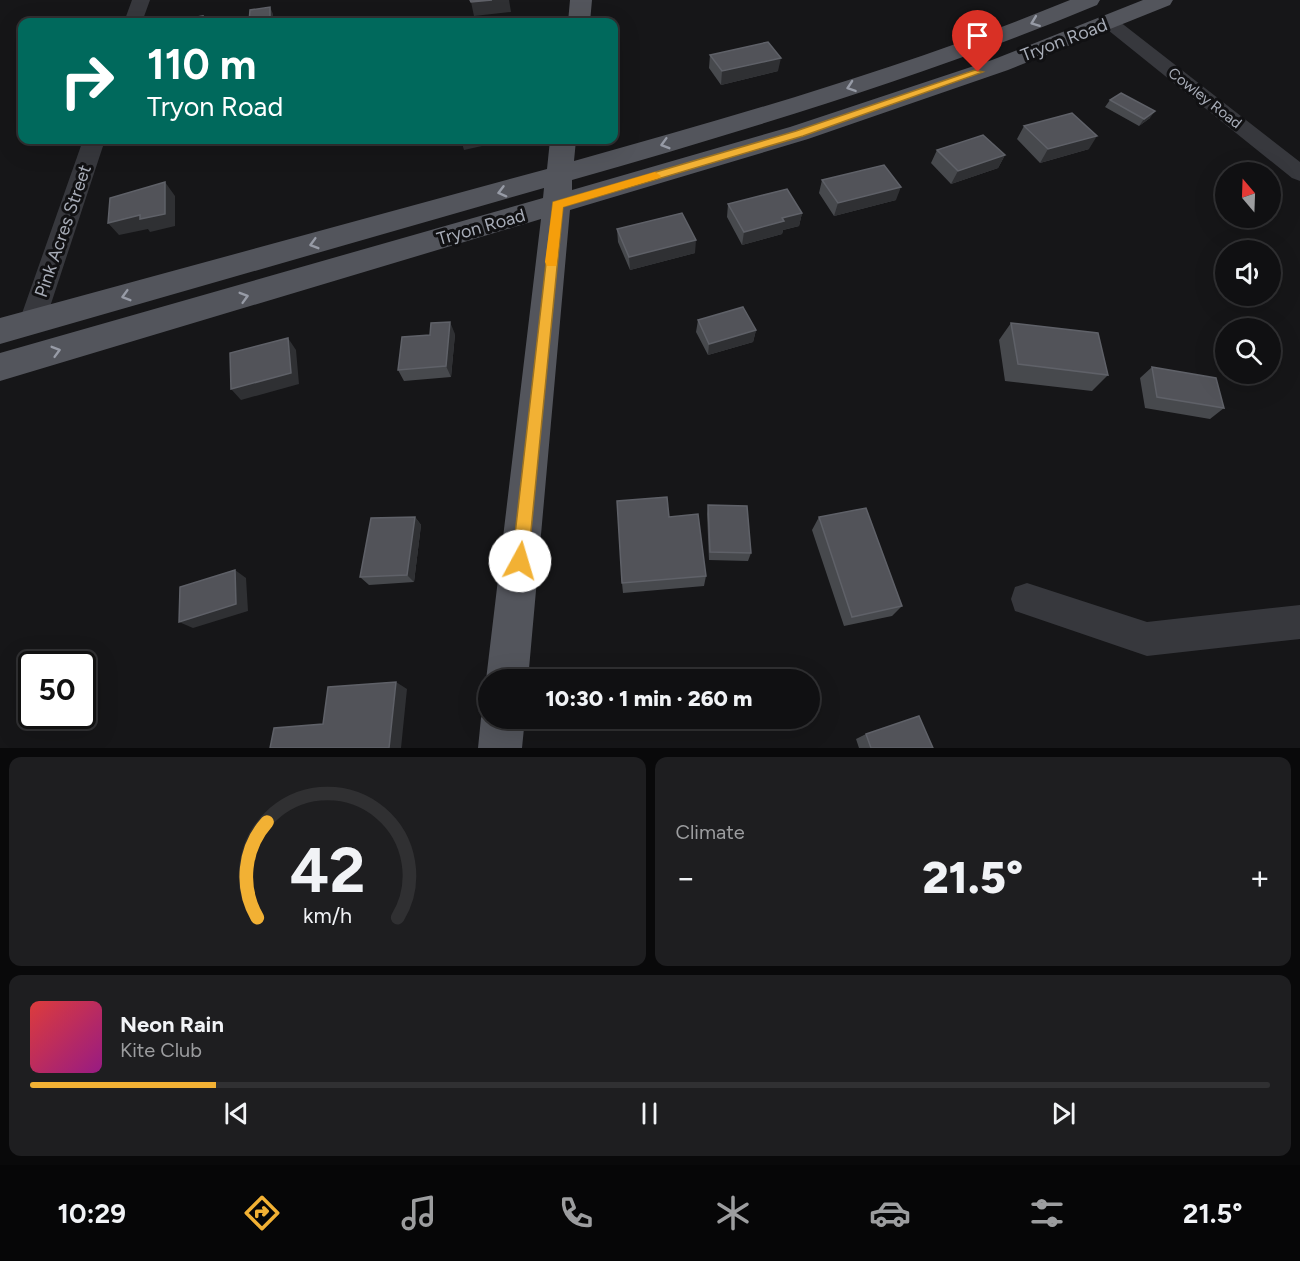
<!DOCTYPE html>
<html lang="en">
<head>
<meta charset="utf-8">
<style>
	body { margin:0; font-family:Figtree,sans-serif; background:#1e1e20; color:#f1f3f6; height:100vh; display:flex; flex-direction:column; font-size:22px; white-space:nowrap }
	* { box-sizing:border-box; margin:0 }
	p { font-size:20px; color:#9c9d9f }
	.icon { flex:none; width:33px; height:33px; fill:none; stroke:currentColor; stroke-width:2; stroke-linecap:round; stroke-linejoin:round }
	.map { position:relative; height:748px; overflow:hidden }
	.details { display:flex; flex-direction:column; gap:9px; padding:9px; background:#09090a; flex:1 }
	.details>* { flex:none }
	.hud { position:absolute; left:18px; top:18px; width:600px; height:126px; border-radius:12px; box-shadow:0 6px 24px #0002,0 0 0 2px #303032; background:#00695c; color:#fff; overflow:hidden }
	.needle { width:39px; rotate:341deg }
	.controls { position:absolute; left:1215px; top:162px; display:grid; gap:12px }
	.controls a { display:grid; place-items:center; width:66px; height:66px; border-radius:50%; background:#101012; box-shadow:0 6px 24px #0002,0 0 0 2px #303032; font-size:30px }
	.speed { position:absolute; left:18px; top:651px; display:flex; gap:12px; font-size:30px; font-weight:700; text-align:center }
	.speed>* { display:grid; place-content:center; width:78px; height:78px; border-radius:50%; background:#101012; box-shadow:0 6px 24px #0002,0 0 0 2px #303032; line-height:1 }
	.speed .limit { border:3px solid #111; border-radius:9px; background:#fff; color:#111 }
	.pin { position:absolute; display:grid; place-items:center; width:51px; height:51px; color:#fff; margin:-62px -26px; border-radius:50% 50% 50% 0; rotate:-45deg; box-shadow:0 0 6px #0007 }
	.pin .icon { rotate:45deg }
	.me { position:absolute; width:66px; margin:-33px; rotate:6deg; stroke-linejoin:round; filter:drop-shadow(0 0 4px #0008) }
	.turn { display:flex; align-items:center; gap:21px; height:126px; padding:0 30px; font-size:27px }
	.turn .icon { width:78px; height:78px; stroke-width:2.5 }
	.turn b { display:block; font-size:42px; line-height:51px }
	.big { font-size:45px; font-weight:800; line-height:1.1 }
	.details .tile { flex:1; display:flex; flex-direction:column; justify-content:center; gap:9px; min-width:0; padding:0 21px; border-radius:12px; background:#1e1e20 }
	.details .dial { align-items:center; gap:0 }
	.dial svg { height:156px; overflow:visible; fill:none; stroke:#303032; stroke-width:7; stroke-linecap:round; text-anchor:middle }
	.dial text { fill:#f1f3f6; stroke:none }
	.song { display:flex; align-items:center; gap:18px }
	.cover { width:72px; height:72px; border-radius:9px; background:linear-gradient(135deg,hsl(0 70% 55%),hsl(310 70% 35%)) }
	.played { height:6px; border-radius:3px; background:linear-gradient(90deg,#f2b134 15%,#303032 15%) }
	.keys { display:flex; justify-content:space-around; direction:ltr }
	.heat { display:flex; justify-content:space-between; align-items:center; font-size:33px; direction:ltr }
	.details .tiles { flex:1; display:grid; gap:9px; grid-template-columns:1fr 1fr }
	.tile:last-child { grid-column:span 2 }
	.trip { position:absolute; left:478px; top:669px; width:342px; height:60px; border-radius:30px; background:#101012; box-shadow:0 6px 24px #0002,0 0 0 2px #303032; font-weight:800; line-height:60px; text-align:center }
	.tab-bar { display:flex; height:96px; justify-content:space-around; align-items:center; background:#060607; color:#9c9d9f }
	.tab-bar .icon { width:42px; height:42px }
	.tab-bar .on { color:#f2b134 }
	.tab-bar b { font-size:27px; color:#f1f3f6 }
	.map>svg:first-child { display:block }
</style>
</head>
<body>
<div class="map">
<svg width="1300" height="748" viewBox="0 0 1300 748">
	<rect width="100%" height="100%" fill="#161618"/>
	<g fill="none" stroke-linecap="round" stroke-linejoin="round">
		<!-- minor -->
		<path fill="#37383d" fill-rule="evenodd" d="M132,0H150L142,22H124Z
			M1109,16L1115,18L1300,162V181L1292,178L1103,26L1100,22L1103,18Z
			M83,140H105L45,322L41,329L32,332L23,329L19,322Z
			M1027,583L1147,622L1300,605V639L1147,656L1015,611L1011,599L1015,587Z"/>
		<!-- major -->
		<path fill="#53555c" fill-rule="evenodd" d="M570,0H592L590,22H568Z
			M1070,0H1100L1097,5C926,76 750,129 572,180V190L790,127L992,60L1143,0H1173L1170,5L1008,70L808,139L570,210L528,680H489V687L486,680L541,219L0,381V353L543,198L544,188L0,344V318L547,169L550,140H576L574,161C742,114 909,66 1070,0Z
			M489,702V718H525L522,748H478L481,718Z"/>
	</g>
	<!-- wall -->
	<path fill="#47494d" d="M710,55L778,71L721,85L709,68Z
		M1110,100L1150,118L1139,126L1105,107Z
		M1024,126L1089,149L1040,163L1017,139Z
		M937,150L1005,155L998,168L951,184L931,163Z
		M822,180L896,200L834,216L819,193Z
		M728,204L802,213L799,226L783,230L782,234L742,245L727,217Z
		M617,229L695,253L630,270L618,242Z
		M698,320L756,330L753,342L708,355L696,332Z
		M1011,323L1108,375L1092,391L1005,381L999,340Z
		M455,334L451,377L404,381L398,370Z
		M1152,367L1224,408L1210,419L1145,408L1140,378Z
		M708,505L751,553L748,561L709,560L707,514Z
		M415,517L421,525L414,582L369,585L360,577Z
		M669,517L706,576L704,586L623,593L622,583Z
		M819,517L902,606L892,616L844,626L812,530Z
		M866,734L933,748H859L856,739Z"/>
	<!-- shaded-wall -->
	<path fill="#2f3033" d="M492,0H509L511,12L474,16L471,2Z
		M270,7L273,14V22H258Z
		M781,58L778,71L721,85L722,71Z
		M1155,111L1150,118L1139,126L1144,119Z
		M1097,136L1089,149L1040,163L1048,149Z
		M461,140H500V142L464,150Z
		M1005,155L998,168L951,184L958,171Z
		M165,182L175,196V226L150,232L148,229L119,235L108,223L140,215Z
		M901,187L896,200L834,216L838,203Z
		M802,213L799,226L783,230L782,234L742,245L744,232L782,218Z
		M696,240L695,253L630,270L629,257Z
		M450,322L455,334L451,377L446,366Z
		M756,330L753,342L708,355L709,344Z
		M288,338L296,350L299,384L241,400L231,389Z
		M415,517L421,525L414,582L407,575Z
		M235,570L246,578L248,611L193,628L179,622Z
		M396,682L407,689L401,748H389Z"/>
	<!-- building -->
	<path fill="#525359" stroke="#5f6168" stroke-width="1.5" d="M470,0H492L471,2Z
		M270,7V20L258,22H249L250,10Z
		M203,16V22H169Z
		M768,42L781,58L722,71L710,55Z
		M1121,93L1155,111L1144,119L1110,100Z
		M1072,113L1097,136L1048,149L1024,126Z
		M983,135L1005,155L958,171L937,150Z
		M884,165L901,187L838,203L822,180Z
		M165,182V214L140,219V215L108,223L110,198Z
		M787,189L802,213L782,218L784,221L744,232L728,204Z
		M682,213L696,240L629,257L617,229Z
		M743,307L756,330L709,344L698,320Z
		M450,322L446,366L398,370L402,337L430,335L431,323Z
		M1011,323L1098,333L1108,375L1018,364Z
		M288,338L291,373L231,389L230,353Z
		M1152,367L1216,378L1224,408L1157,397Z
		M667,497L669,517L698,514L706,576L622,583L617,501Z
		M708,505L747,506L751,553L710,552Z
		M866,508L902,606L852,617L819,517Z
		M415,517L407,575L360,577L371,518Z
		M235,570L236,604L179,622L180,587Z
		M396,682L389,748H270L274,728L323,724L328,687Z
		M919,716L933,748H871L866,734Z"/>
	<!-- one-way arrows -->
	<defs><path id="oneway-chevron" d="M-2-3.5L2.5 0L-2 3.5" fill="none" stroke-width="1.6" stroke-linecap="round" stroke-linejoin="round" transform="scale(1.5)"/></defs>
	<g stroke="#979ba6">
		<use href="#oneway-chevron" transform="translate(1035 22) rotate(159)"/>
		<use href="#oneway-chevron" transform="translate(851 87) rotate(161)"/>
		<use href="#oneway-chevron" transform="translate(665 144) rotate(164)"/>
		<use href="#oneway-chevron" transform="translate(502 192) rotate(165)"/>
		<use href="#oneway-chevron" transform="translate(314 244) rotate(164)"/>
		<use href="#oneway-chevron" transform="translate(126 296) rotate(164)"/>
		<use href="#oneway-chevron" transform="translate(244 297) rotate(-16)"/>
		<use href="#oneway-chevron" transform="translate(56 351) rotate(-16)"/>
	</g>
	<!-- route -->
	<path fill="#f2b134" stroke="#9d7322" stroke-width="1.5" d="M975,70L983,72L803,136L563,207L528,561L525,567L520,569L514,567L512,561L553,202L796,131Z"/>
	<!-- slow -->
	<path fill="#f59e0b" d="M655,172L661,176L659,178L563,207L557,262L556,266H547L545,262L553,202Z"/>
	<g text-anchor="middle" stroke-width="6" stroke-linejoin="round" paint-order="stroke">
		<!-- far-street labels -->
		<g font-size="15" fill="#a8adb8" stroke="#111113">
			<text transform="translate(1205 98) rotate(38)" y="5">Cowley Road</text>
		</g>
		<!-- street labels -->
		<g font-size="18" fill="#a8adb8" stroke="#111113">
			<text transform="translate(1064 40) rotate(-21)" y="6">Tryon Road</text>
			<text transform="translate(481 227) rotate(-16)" y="6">Tryon Road</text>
			<text transform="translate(63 231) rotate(-71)" y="6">Pink Acres Street</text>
		</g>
	</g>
</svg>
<div class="controls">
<a><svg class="needle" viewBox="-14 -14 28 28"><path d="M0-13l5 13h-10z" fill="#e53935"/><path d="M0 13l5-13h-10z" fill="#9c9d9f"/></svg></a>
<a><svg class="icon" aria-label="sound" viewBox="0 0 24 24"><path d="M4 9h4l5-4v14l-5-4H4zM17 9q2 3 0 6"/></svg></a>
<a><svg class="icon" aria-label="search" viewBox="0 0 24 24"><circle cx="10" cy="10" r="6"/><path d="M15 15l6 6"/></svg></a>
</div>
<div class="speed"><div class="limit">50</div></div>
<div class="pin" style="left:978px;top:72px;background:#d93025"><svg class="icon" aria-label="arrive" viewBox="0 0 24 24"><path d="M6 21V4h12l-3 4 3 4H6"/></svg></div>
<svg class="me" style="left:520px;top:561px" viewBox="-20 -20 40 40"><circle r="19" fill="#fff"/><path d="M0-13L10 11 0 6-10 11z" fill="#f2b134"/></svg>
<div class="trip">10:30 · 1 min · 260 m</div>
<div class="hud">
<div class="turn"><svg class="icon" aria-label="right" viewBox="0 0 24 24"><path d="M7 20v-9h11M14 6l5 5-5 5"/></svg><div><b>110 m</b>Tryon Road</div></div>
</div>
</div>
<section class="details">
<div class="tiles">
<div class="tile dial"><svg viewBox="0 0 100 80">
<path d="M14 69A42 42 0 1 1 86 69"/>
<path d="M14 69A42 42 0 0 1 19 20" stroke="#f2b134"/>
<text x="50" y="56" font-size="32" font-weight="700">42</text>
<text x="50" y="72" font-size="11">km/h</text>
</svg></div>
<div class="tile"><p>Climate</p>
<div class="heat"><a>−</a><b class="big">21.5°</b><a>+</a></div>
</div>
<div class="tile">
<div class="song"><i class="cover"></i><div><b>Neon Rain</b><p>Kite Club</p></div></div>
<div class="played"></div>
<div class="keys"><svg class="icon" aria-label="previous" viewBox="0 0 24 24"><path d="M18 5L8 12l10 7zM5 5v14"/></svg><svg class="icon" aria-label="pause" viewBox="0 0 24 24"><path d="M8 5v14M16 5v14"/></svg><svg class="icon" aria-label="next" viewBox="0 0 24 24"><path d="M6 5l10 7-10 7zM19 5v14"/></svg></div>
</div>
</div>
</section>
<nav class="tab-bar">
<b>10:29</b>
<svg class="icon on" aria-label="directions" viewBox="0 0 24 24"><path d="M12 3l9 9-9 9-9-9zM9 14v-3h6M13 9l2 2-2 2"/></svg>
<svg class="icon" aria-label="music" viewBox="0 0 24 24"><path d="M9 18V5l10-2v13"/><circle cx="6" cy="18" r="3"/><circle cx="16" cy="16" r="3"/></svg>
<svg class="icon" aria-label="phone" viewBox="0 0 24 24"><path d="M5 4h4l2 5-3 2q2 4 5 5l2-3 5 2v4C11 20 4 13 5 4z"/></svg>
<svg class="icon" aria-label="climate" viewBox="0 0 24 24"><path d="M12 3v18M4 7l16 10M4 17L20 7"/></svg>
<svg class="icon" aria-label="car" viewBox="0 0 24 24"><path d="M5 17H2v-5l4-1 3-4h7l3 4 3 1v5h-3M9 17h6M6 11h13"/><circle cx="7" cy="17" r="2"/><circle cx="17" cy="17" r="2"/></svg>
<svg class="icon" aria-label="filters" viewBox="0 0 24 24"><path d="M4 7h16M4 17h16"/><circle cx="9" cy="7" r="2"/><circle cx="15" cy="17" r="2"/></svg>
<b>21.5°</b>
</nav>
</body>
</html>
